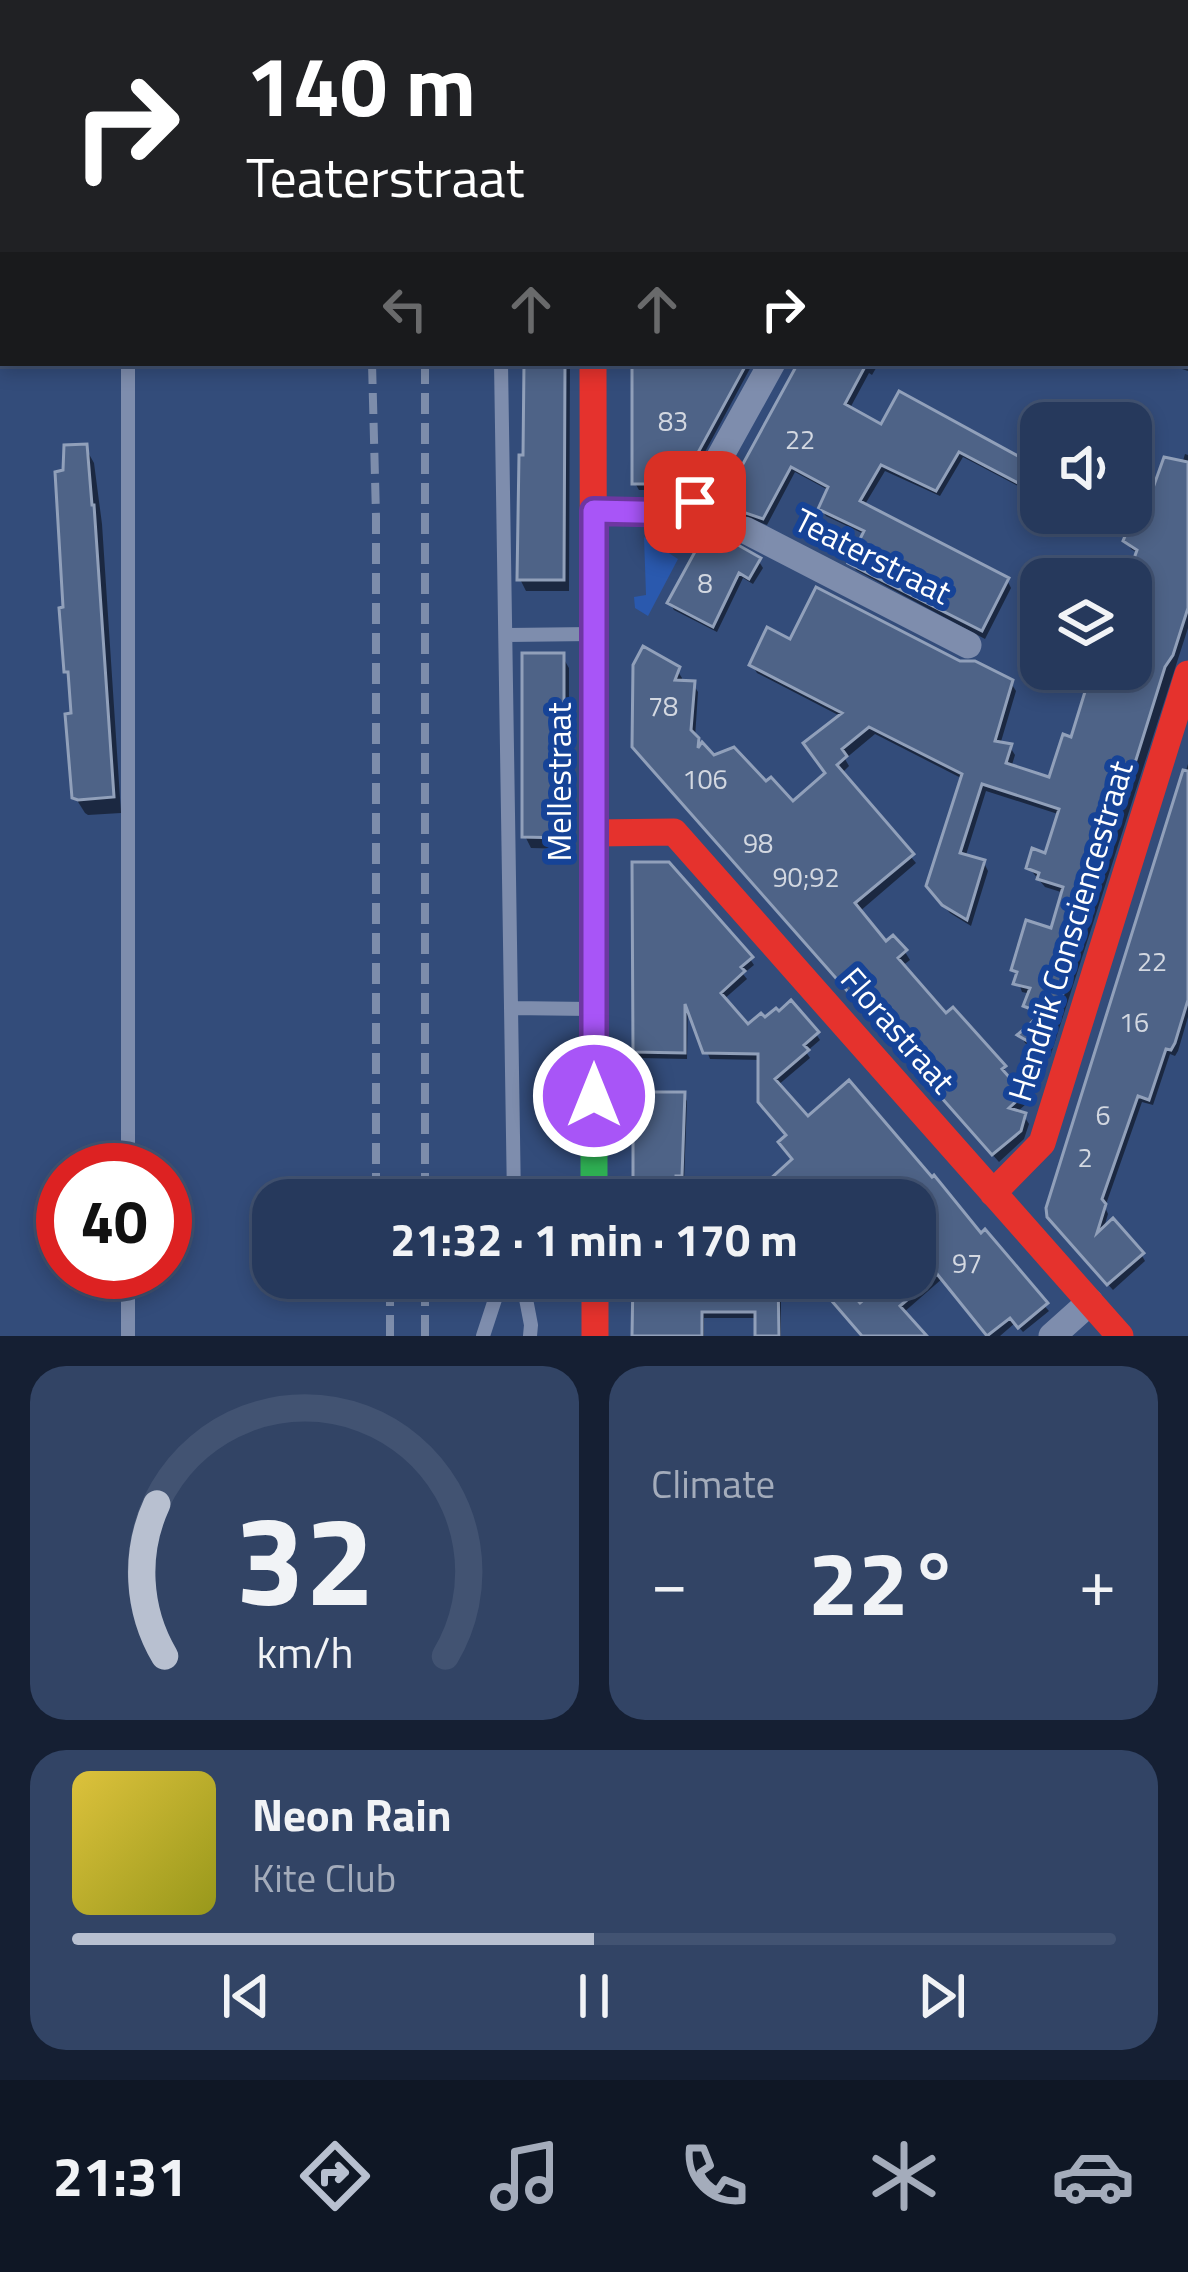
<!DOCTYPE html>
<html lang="en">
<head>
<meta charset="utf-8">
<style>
	body { margin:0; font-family:"Titillium Web",sans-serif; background:#324465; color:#f1f3f6; height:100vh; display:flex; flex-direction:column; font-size:45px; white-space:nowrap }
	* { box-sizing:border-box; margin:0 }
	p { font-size:39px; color:#a4acbb }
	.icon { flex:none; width:66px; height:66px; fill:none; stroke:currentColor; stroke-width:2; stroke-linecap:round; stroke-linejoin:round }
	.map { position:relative; height:1336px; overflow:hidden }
	.sheet { display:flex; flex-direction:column; gap:30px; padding:30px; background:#151f33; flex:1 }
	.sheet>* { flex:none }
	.top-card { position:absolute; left:0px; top:0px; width:1188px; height:366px; box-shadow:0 6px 18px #0003,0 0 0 3px #425372; background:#202124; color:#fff; overflow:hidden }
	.controls { position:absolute; left:1020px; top:402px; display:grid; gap:24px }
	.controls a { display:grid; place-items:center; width:132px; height:132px; border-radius:24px; background:#26395c; box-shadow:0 6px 18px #0003,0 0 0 3px #425372; font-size:60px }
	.speed { position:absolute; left:36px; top:1143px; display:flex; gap:24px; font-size:60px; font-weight:700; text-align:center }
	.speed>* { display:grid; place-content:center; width:156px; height:156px; border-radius:50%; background:#26395c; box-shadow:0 6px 18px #0003,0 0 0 3px #425372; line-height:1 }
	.speed .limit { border:18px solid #d22; background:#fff; color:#111 }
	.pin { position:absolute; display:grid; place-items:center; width:102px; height:102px; color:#fff; margin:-51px; border-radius:24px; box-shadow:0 6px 18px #0006 }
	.me { position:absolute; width:132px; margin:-66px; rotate:0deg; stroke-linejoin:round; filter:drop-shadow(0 0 9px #0008) }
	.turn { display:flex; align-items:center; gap:42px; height:252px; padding:0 48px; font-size:54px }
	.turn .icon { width:156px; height:156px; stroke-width:2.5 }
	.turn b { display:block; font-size:84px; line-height:102px }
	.lanes { display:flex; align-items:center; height:114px; padding:0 48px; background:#0003; justify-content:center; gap:60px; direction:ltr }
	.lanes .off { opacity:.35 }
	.big { font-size:90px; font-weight:700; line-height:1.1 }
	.sheet .widget { flex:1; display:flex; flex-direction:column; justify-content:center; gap:18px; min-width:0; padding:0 42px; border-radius:36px; background:#324465 }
	.sheet .dial { align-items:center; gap:0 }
	.dial svg { height:312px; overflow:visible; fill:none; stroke:#425372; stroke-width:7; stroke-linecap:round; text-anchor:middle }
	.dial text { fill:#f1f3f6; stroke:none }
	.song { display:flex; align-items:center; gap:36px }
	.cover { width:144px; height:144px; border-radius:18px; background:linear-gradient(135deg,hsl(50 70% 55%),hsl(60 70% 35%)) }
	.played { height:12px; border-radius:6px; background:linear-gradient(90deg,#b8c0d0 50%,#425372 50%) }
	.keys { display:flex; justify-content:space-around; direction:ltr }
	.heat { display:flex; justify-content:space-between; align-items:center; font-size:66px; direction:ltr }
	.sheet .tiles { flex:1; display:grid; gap:30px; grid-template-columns:1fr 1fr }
	.widget:last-child { grid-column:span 2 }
	.trip { position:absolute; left:252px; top:1179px; width:684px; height:120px; border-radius:36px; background:#26395c; box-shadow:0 6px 18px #0003,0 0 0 3px #425372; font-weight:700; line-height:120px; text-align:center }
	.dock { display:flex; height:192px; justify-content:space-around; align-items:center; background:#0f1725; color:#a4acbb }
	.dock .icon { width:84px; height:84px }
	.dock .selected { color:#b8c0d0 }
	.dock b { font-size:54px; color:#f1f3f6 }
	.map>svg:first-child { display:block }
</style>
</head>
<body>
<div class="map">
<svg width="1188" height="1336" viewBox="0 0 1188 1336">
	<rect width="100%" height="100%" fill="#334c7a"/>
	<!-- green -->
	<path fill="#2a59ae" d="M644,537L678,559L648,616L635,608L634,597L646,595Z"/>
	<!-- shadow -->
	<path fill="#0007" d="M636,0H726L727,2L636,3Z
		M769,0H889L902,3H768Z
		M1185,108L1188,109V212L1185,221Z
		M1185,242L1188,243V298L1185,297Z
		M1185,351L1188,352V371L1164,363H1185Z
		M527,363H570L569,591H526L520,579L526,458Z
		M635,363H753L692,476L670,464L671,490H639L635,483Z
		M802,363H879L872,375L869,373L849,410L883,428L1027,464L1031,471L1022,488L963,457L940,496L885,471L864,506L1007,580L1011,588L985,639L856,570L851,563L866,535L826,516L821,509L830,491L795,472L767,525L748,518L738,522L731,531L729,542L758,560L763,568L753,584L743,578L717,632L674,610L670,603Z
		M85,447L94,463L102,524L121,813L88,815L85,813L75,797L74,715L71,679L67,672L66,610V473Z
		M1185,454L1188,455V628L1050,1057L1025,1043L1021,1035L1041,1018L1031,1014L1027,1006L1031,994L1022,992L1014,970L1053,932L1064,893L1045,887L1029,868L1047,857L1061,815L986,791L965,858L984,863L988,871L971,926L950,913L934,895L963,779L875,734L845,759L849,766L841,774L916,863L859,912L886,945L905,952L910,960L902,966L946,1017L1003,1067L1008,1075L1006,1077L1026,1104L1016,1113L1024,1116L1029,1124L1024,1139L999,1162L641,756L677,670L682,678L680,683L693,684L698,692L695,738L701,749L713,759L766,786L793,805L828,775L842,717L757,673L752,665L791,643L959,664L1011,683L1016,691L1000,745L1010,747L1015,755L1011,768L1051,781L1073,741L1095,669H1131L1130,579L1139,554L1131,549L1126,541L1182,464Z
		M562,656L569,668V849L531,848L525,836Z
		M1188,764V1017L1178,1051L1175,1056L1170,1054L1153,1105L1142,1102L1105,1207L1108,1214L1103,1231L1141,1254L1145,1261L1113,1290L1054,1225L1049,1208Z
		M635,865L750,959L754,965L743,974L747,979L723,1000L748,1028L816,1034L820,1040L806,1052L810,1058L777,1086L807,1120L981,1237L1049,1311L1023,1332L1015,1323L1000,1336H990L943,1278L903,1313L923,1336H863L821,1287L781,1290V1336H758V1318H704V1336H635V1278H697V1289L743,1290L758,1282V1278H834L860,1307L894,1278H915V1200H785L794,1161L761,1060L710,1059L688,1003L687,1059L639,1058L636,1051Z
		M683,1095L687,1101L684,1182H678V1200H635Z"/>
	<!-- building -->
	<path fill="#4e6387" stroke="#91a0ba" stroke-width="3" d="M524,363H565L564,580H517L519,455H523Z
		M632,363H747L688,471L668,460L669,484H632Z
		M798,363H867L845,404L881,424L899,391L1029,462L1018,483L959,452L936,491L881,465L860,501L1009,578L982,631L848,563L864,531L818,509L828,487L791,467L763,519L743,512L734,516L729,523L727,532L731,541L761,558L749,579L739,573L713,627L667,603Z
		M87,444L92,505H94L114,797L78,800L72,798L65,714L71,713L68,672H64L59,608L63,607L55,472L63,470L64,445Z
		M1164,457L1188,462V608L1173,655L1165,667L1045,1051L1017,1035L1042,1013L1023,1006L1030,988L1013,984L1017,972L1011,970L1026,920L1051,928L1063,887L1037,879L1039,873L1026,868L1032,848L1045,853L1059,809L982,784L960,853L985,860L967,920L942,905L926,886L962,774L869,727L842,749L847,756L837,765L914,854L855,903L886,941L893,935L907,950L898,958L946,1013L953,1007L1006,1066L1002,1069L1024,1094L1009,1108L1026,1113L1021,1131L992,1155L632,747L633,665L643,646L680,667L675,680L695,681L691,730L699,738L698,748L702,742L714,755L734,747L766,781L771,777L793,801L825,773L803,743L842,713L749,665L767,627L790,639L816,587L960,661H975L1013,680L995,741L1012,744L1006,763L1049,777L1063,734L1071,737L1092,669H1131V579L1127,578L1137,550L1123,541L1140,500L1148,502Z
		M522,653H564V838L522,837Z
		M1183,770L1188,771V1000L1175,1043L1171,1050L1166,1049L1149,1100L1138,1096L1102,1199L1106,1204L1097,1233L1113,1218L1144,1253L1107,1285L1047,1217L1046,1208Z
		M632,862H669L753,957L741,967L745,971L721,993L748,1024L761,1013L765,1017L776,1008L779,1011L791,1000L819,1032L804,1045L809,1050L775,1079L808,1116L849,1080L932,1177L934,1175L981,1233L985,1229L1048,1303L1018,1328L1010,1318L987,1336L937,1274L900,1306L927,1336H862L812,1278H838L860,1303L889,1278H915V1200H782L767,1182L792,1159L778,1142L786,1135L758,1102V1054L703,1053L685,1004V1053L633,1052Z
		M633,1092H685L682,1176H676V1200H633Z
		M633,1278H695V1286L740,1287V1279L778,1278L779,1336H755V1312H702V1336H632Z"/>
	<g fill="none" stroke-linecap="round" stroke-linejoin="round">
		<!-- street-tunnel -->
		<path stroke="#52678e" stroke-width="27" stroke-dasharray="27 14" stroke-linecap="butt" d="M715,515L745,530"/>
		<!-- path -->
		<path stroke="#7e8dad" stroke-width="4.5" stroke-dasharray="6 9" stroke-linecap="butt" d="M560,0V3"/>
		<!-- lane -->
		<path stroke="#7e8dad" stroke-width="14" d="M124,0V3
			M128,363V1170
			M501,363L514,1200
			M506,635L591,634
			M511,1008L590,1009
			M128,1272V1336
			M522,1278L531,1325L530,1336
			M483,1336L502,1278"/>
		<!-- street -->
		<path stroke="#7e8dad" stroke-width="27" d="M969,3L971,0
			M594,511L682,513L695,502L772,363
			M745,530L968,645
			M1052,1336L1090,1302"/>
		<!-- fast -->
		<path stroke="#30b455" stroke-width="27" d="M598,0V3
			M594,971V1200"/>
		<!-- jam -->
		<path stroke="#e5322d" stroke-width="27" d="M593,363L594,971
			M595,833L674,832L1120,1336
			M993,1193L1042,1143L1188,674
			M595,1278V1336"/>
		<!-- rail -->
		<path stroke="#7d8dab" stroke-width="8" stroke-dasharray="21 9" stroke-linecap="butt" d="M371,0V3
			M425,0V3
			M372,363L376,516V1200
			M425,363V1200
			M390,1336V1278
			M425,1336V1278"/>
	</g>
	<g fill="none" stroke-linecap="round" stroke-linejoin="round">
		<!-- route casing -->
		<g stroke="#6d37a1" stroke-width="30">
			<path id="route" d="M594,1096V511L682,513L695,502"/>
		</g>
		<!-- route -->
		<use href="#route" stroke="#a855f7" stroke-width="21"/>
	</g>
	<g text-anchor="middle" stroke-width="12" stroke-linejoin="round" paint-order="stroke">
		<!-- number labels -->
		<g font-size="27" fill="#d3d8e1">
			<text x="673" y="431">83</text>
			<text x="800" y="449">22</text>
			<text x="705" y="593">8</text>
			<text x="663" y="716">78</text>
			<text x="705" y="789">106</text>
			<text x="758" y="853">98</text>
			<text x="806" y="887">90;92</text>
			<text x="1152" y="971">22</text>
			<text x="1134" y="1032">16</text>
			<text x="1103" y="1125">6</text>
			<text x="1085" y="1167">2</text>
			<text x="967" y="1273">97</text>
		</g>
		<!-- street labels -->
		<g font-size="33" fill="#fff" stroke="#164397">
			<text transform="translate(873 556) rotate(27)" y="12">Teaterstraat</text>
			<text transform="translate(559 782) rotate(-90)" y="12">Mellestraat</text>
			<text transform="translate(1070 931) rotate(-73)" y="12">Hendrik Consciencestraat</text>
			<text transform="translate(898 1030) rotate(49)" y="12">Florastraat</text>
		</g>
	</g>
</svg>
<div class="controls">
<a><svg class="icon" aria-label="sound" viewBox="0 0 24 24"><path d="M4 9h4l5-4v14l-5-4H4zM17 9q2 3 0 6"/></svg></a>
<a><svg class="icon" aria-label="layers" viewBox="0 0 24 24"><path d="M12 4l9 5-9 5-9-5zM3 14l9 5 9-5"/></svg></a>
</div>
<div class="speed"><div class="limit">40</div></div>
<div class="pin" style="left:695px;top:502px;background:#d93025"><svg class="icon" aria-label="arrive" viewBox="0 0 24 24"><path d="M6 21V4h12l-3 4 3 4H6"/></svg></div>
<svg class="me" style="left:594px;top:1096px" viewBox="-20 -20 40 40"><circle r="17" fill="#a855f7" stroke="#fff" stroke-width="3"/><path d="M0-11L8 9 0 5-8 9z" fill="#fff"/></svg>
<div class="trip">21:32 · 1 min · 170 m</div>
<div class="top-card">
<div class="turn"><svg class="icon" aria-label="right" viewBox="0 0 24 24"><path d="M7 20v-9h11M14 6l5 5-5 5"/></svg><div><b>140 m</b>Teaterstraat</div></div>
<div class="lanes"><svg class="icon off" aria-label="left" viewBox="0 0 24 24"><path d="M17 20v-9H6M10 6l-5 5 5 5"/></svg><svg class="icon off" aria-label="ahead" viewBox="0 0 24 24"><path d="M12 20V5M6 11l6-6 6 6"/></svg><svg class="icon off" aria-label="ahead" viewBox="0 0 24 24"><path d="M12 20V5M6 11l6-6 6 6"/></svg><svg class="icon" aria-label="right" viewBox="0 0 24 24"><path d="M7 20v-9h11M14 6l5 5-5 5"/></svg></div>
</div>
</div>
<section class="sheet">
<div class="tiles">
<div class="widget dial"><svg viewBox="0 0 100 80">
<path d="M14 69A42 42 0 1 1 86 69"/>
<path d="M14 69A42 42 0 0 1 12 30" stroke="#b8c0d0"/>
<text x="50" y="56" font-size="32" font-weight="700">32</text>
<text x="50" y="72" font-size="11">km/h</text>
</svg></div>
<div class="widget"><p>Climate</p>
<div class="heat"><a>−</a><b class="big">22°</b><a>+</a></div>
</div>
<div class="widget">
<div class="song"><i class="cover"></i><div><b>Neon Rain</b><p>Kite Club</p></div></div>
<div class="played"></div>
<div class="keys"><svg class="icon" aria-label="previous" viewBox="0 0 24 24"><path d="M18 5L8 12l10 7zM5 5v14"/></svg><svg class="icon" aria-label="pause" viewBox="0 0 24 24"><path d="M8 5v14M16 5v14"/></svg><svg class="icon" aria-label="next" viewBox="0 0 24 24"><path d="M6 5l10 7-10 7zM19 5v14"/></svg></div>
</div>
</div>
</section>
<nav class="dock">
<b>21:31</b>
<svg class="icon selected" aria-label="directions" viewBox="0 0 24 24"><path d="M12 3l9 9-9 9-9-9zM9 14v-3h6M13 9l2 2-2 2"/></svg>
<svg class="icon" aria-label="music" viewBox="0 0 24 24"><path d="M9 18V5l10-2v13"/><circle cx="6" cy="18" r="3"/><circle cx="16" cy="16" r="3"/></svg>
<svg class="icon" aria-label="phone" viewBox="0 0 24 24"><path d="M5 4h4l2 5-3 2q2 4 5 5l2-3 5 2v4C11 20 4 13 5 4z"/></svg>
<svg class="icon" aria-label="climate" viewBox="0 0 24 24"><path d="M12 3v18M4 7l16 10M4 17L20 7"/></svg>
<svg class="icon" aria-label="car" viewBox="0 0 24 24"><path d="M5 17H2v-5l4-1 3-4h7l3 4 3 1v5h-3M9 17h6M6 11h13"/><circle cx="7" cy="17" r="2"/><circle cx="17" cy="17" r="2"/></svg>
</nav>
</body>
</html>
